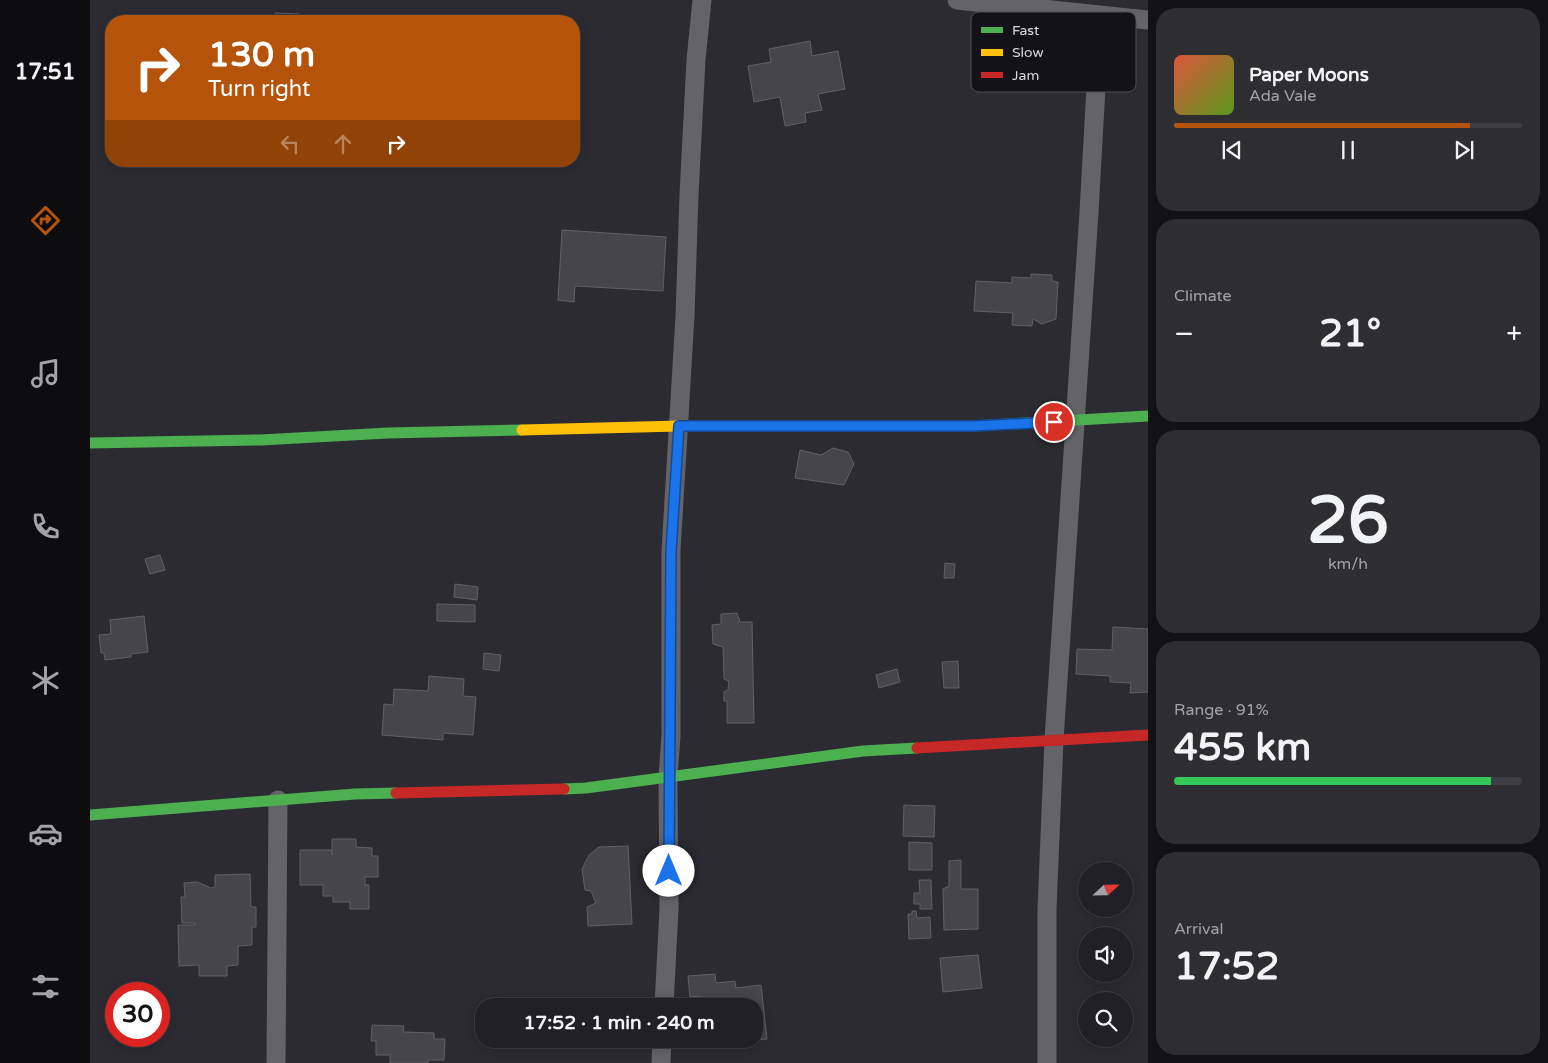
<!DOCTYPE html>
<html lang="en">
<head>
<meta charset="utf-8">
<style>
	body { margin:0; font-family:"Varela Round",sans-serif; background:#2d2d32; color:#f1f3f6; height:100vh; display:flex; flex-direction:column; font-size:19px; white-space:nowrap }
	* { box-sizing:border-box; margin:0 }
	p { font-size:16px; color:#a2a3a7 }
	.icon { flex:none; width:28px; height:28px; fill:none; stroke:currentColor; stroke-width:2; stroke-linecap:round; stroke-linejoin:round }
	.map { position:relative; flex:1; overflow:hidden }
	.sheet { display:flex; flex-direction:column; gap:8px; padding:8px; background:#121215; width:400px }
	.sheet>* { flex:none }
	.banner { position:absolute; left:15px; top:15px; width:475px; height:152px; border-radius:20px; box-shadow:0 2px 12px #0003,0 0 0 1px #3e3e43; background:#b45309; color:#fff; overflow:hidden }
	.needle { width:32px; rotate:68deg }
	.buttons { position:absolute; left:988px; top:862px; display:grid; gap:10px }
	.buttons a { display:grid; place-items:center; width:55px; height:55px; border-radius:50%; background:#212026; box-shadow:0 2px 12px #0003,0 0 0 1px #3e3e43; font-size:25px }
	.speed { position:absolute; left:15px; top:982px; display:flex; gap:10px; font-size:25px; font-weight:700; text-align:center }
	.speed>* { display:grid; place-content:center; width:65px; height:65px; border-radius:50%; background:#212026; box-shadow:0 2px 12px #0003,0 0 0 1px #3e3e43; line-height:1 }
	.speed .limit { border:8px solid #d22; background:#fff; color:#111 }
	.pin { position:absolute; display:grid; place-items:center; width:42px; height:42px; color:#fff; margin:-21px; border:2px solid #fff; border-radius:50%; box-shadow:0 1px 5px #0007 }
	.me { position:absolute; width:55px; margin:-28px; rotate:0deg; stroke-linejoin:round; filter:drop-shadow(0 0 4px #0008) }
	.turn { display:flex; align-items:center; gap:18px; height:105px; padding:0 20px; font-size:22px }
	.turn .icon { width:65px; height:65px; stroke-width:2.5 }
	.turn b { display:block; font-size:35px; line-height:42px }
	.lanes { display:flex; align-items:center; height:48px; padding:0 20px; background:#0003; justify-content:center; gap:25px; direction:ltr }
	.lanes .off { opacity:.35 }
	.big { font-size:38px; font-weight:700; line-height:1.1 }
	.sheet .tile { flex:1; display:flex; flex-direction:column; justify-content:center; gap:8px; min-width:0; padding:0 18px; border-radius:20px; background:#2d2d32 }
	.sheet .dial { align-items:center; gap:0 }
	.dial b { font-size:65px; line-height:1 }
	.song { display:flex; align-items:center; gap:15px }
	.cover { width:60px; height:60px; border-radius:8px; background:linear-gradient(135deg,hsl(10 70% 55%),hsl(90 70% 35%)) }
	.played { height:5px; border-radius:2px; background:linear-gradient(90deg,#b45309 85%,#3e3e43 85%) }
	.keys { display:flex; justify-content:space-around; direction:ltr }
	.heat { display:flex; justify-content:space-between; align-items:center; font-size:28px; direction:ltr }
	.charge { height:8px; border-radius:4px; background:linear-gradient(90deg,#34c759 91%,#3e3e43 0) }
	.trip { position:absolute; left:385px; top:998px; width:288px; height:50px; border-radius:20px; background:#212026; box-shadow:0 2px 12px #0003,0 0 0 1px #3e3e43; font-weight:700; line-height:50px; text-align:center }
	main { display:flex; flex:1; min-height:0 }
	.menu { display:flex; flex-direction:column; width:90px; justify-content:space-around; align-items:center; background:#0d0d0f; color:#a2a3a7 }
	.menu .icon { width:35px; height:35px }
	.menu .active { color:#b45309 }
	.menu b { font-size:22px; color:#f1f3f6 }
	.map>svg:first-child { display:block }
</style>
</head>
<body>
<main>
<nav class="menu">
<b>17:51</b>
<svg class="icon active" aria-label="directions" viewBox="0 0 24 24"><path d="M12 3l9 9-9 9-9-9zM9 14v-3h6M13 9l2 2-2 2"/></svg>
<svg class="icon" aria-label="music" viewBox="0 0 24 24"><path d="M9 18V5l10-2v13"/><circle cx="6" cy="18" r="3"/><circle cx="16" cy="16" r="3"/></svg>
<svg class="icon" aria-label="phone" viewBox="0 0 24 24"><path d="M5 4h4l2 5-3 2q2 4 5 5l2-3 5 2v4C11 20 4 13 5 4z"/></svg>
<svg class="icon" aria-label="climate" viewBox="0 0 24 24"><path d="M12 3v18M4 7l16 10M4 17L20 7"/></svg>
<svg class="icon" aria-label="car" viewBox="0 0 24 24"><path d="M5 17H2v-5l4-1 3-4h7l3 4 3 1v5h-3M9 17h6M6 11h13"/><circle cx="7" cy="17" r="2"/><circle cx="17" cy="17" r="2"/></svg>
<svg class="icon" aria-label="filters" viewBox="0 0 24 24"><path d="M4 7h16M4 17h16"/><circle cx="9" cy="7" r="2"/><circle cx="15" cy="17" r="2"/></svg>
</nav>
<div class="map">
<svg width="1058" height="1063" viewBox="0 0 1058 1063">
	<rect width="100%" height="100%" fill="#2c2b32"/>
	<!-- building -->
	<path fill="#46454b" stroke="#616067" d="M185,13L209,14L208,21H184Z
		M210,18L232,19V21H210Z
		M720,41L722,56L748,51L755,89L728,94L732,110L715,113L716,122L695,126L690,97L664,102L658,66L681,62L679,49Z
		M472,230L576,237L573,291L485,286L484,302L468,300Z
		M941,274L962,275V281L968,282L966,319L952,324L943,319L942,326L922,325L923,313L884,311L886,281L922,283V277L941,278Z
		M743,448L758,452L764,464L754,485L705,478L710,450L731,455Z
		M70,555L75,570L60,574L55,559Z
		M855,563L865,564L864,578H854Z
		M365,584L388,587L387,600L364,597Z
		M347,604L385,605V622L347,621Z
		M647,613L650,622H662L664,723H637V701H634V692L638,690L639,681L634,679L633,647L623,644L622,625L631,624V614Z
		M54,616L58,652L41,654V657L15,660L14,653H11L9,635L21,634L20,620Z
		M1023,627L1058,629V692L1040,693L1041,683L1020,682V676L986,674L987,649L1022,650Z
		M394,653L411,655L409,671L393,669Z
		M868,661L869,688H854L852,662Z
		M807,669L810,682L789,688L786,675Z
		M339,676L374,679L373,696L386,697L383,735L353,733V740L292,735L294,704L303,705L304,689L338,691Z
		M814,805L845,806L844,837L813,836Z
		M242,839H266V847L282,848V856H288V877H275V885H279V909H260V902H243V896H233V885H210V850H241L242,855Z
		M819,842L842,843V870H819Z
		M538,846L542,924L498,926L497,907L506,903L501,891L495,890L492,869L499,855L509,847Z
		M871,860V889H888V929L854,930L853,889L859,886V861Z
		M160,874L161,907H166V927H162V945L148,946V965L137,966V976H109V965L89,966L88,925H105V923H92L91,897H95L94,883L107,882L121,888L125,887V875Z
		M829,880H841L842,909H830V904H824V893H830Z
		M822,911H826L827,918L840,917L841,938L819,939L818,914H822Z
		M888,955L892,988L853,992L850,958Z
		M625,974L626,983L645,981L646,988L671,985L677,1039L624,1045L623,1039H664V1006H610H613L611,996L600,997L598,976Z
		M282,1025L314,1026L313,1032L344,1033V1039H355L354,1060H338V1063H300V1055H286V1041H281Z"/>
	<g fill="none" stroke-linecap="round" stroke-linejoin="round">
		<!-- street -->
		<path stroke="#646368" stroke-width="19" d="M867,0L1058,20
			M574,1006L579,909L578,777L581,736V551L595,316L599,195L606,60L612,0
			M186,1063L188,800
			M571,1063L572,1039
			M957,1063V909L964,740L999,212L1010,16"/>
		<!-- fast -->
		<path stroke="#4caf50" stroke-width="11" d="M693,426H884L1058,416
			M0,443L171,440L298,433L432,430
			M474,789L496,788L773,751L827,748
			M0,815L265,794L306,793"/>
		<!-- slow -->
		<path stroke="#ffc107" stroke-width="11" d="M432,430L589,426H693"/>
		<!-- jam -->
		<path stroke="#c62828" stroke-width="11" d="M827,748L1058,735
			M306,793L474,789"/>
	</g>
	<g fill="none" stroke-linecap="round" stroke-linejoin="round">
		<!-- route casing -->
		<g stroke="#114b97" stroke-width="12">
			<path id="route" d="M579,871L581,551L589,426H884L964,422"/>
		</g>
		<!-- route -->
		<use href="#route" stroke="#1a73e8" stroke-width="9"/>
	</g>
	<!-- legend -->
	<rect x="881" y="12" width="165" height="80" rx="8" fill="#131218" stroke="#4f4e55" stroke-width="1"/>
	<rect x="891" y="27" width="22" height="6" fill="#4caf50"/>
	<rect x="891" y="49" width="22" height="7" fill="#ffc107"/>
	<rect x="891" y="72" width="22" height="6" fill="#c62828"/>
	<g font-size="14" fill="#dad9e2">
		<text x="922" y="35">Fast</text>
		<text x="922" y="57">Slow</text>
		<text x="922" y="80">Jam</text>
	</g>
</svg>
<div class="buttons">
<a><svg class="needle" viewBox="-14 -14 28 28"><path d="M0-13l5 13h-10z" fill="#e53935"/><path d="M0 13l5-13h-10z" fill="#a2a3a7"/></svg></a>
<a><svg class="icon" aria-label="sound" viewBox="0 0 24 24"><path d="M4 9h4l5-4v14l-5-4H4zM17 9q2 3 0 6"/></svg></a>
<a><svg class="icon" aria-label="search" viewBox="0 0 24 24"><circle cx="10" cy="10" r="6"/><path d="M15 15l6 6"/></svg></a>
</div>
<div class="speed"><div class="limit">30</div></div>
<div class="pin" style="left:964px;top:422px;background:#d93025"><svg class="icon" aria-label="arrive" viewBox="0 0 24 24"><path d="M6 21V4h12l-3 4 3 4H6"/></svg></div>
<svg class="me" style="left:579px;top:871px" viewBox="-20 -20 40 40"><circle r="19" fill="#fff"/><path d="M0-13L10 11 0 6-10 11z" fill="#1a73e8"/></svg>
<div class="trip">17:52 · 1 min · 240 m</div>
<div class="banner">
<div class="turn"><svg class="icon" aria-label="right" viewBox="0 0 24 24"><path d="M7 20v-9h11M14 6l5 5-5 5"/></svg><div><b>130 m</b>Turn right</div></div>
<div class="lanes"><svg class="icon off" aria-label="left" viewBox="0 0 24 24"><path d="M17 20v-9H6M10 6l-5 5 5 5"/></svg><svg class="icon off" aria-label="ahead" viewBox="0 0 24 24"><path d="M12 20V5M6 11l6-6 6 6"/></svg><svg class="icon" aria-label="right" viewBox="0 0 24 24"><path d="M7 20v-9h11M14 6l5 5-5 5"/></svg></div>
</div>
</div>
<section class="sheet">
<div class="tile">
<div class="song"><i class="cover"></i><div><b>Paper Moons</b><p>Ada Vale</p></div></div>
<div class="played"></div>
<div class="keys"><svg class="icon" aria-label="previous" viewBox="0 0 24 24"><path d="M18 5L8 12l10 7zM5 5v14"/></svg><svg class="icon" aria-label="pause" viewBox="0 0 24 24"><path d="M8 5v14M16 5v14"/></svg><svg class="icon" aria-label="next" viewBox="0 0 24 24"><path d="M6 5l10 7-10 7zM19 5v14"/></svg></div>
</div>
<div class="tile"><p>Climate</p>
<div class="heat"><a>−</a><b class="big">21°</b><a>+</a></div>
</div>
<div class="tile dial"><b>26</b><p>km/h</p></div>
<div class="tile"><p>Range · 91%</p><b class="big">455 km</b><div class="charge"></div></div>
<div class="tile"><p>Arrival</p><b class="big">17:52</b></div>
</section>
</main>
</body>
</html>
